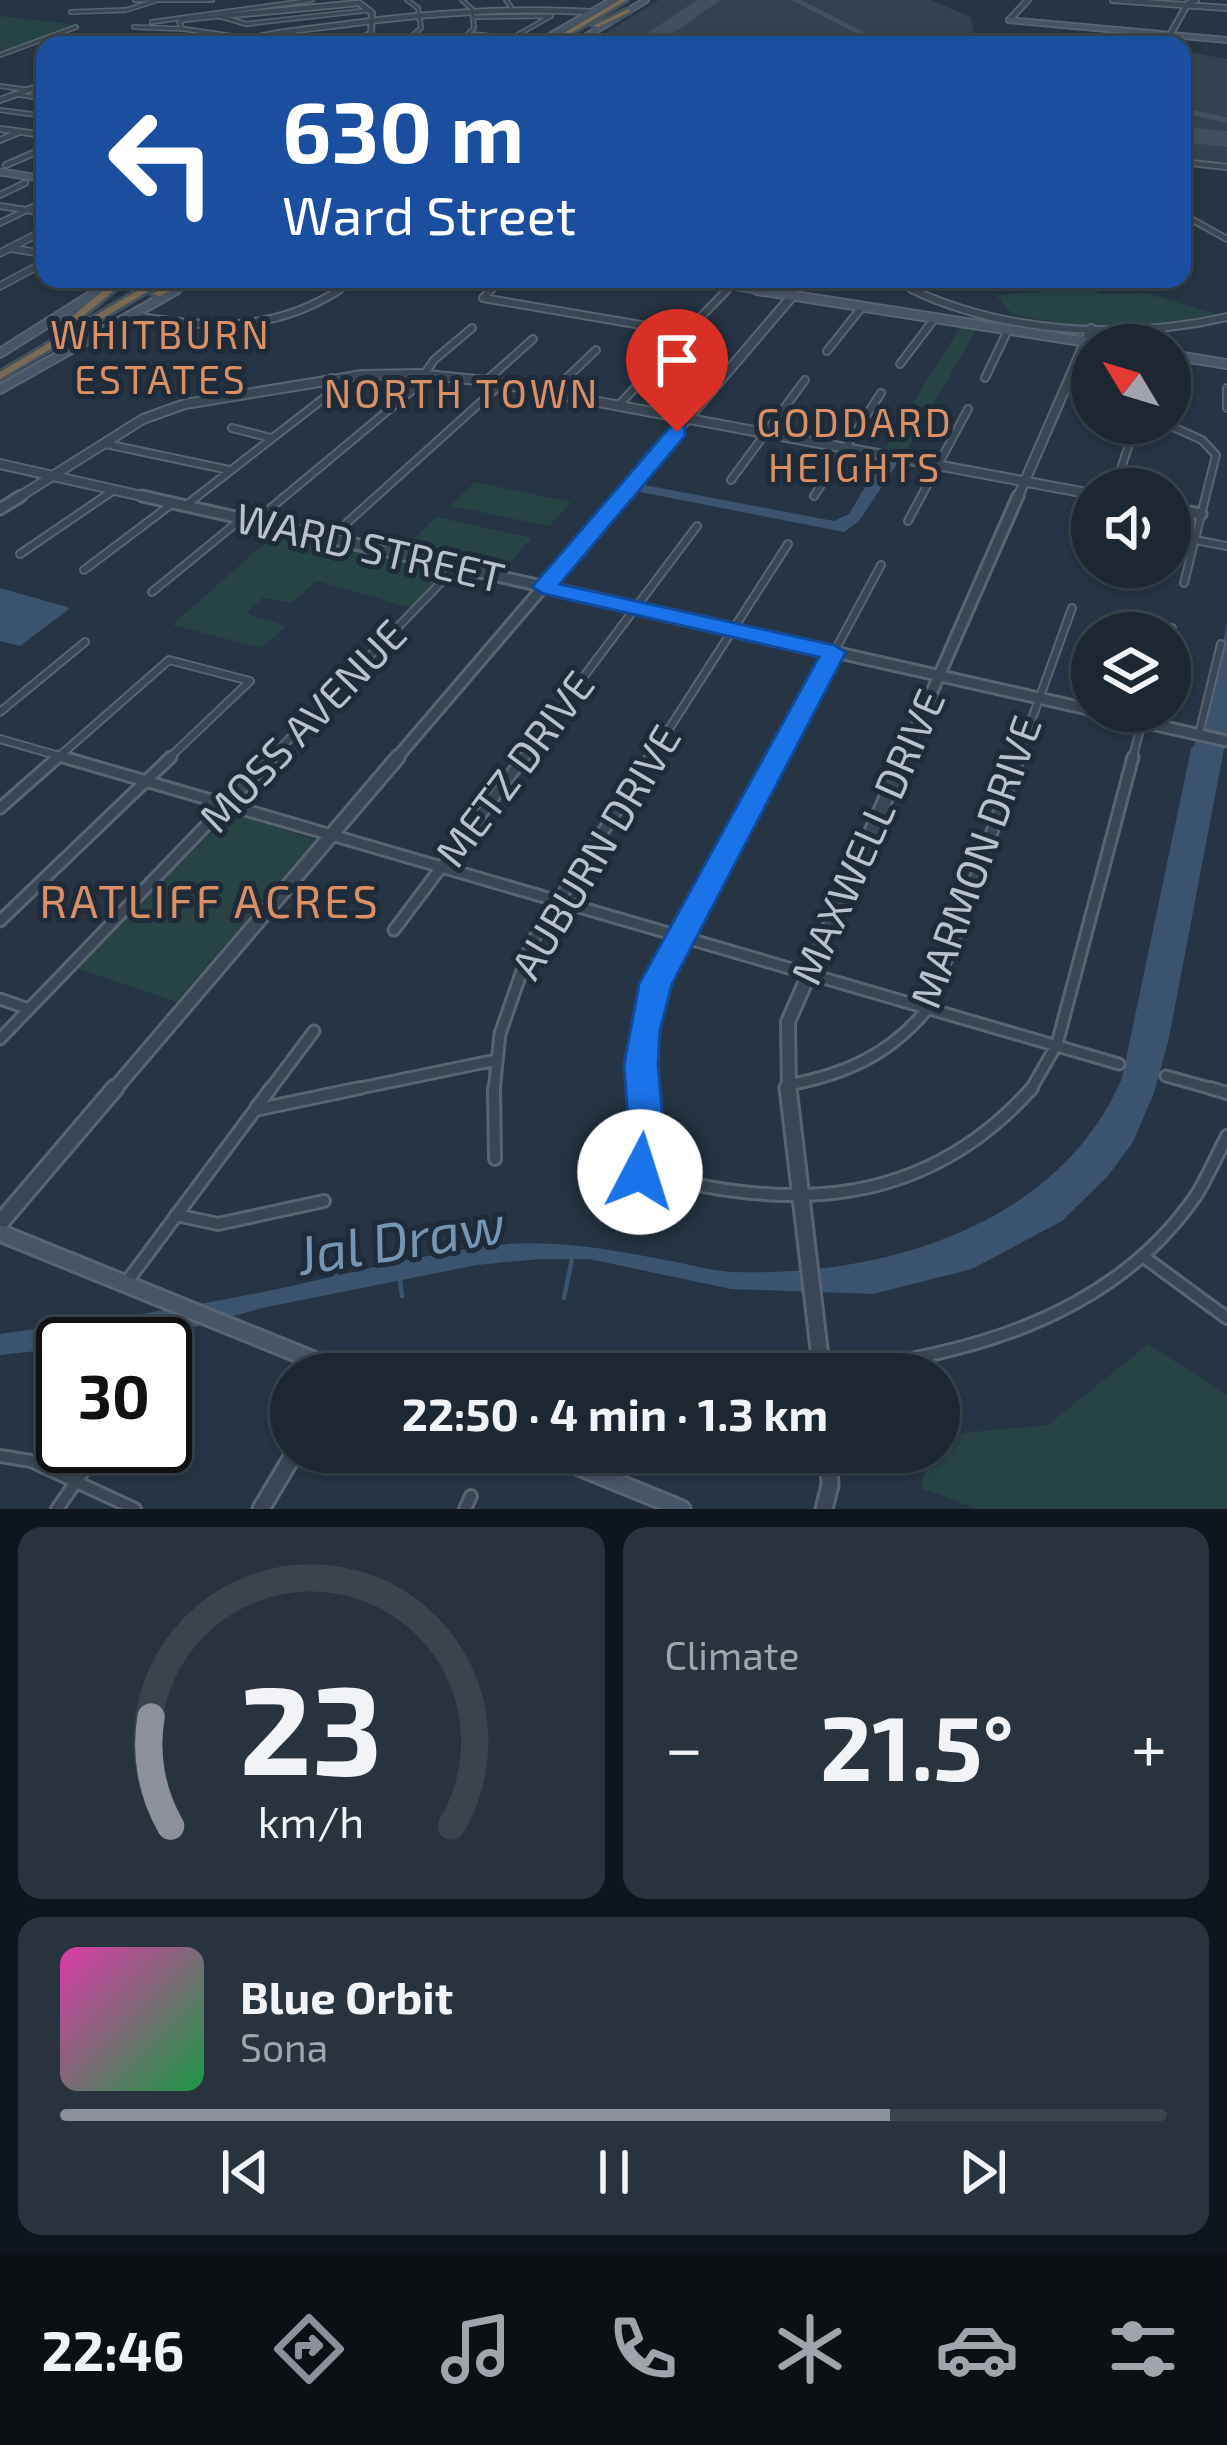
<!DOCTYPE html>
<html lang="en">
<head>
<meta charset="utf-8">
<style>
	body { margin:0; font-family:"Exo 2",sans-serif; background:#29333e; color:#f1f3f6; height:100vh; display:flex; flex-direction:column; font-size:45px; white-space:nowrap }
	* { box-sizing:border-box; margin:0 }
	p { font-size:39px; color:#a0a5ac }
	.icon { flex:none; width:66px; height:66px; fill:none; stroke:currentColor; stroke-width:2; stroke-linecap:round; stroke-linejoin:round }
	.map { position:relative; height:1509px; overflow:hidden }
	.side { display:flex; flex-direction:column; gap:18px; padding:18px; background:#0f151c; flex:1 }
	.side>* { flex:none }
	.guide { position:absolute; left:36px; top:36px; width:1155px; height:252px; border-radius:24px; box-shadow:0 3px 9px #0004,0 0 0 3px #3a444d; background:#1a4fa0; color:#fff; overflow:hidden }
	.needle { width:78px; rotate:308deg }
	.buttons { position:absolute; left:1071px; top:324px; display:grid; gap:24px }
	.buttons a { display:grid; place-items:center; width:120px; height:120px; border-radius:50%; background:#1c2732; box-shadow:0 3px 9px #0004,0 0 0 3px #3a444d; font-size:60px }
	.speed { position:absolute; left:36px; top:1317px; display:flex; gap:24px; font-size:60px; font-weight:700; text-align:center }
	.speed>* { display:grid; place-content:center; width:156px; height:156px; border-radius:50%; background:#1c2732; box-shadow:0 3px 9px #0004,0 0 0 3px #3a444d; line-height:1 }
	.speed .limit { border:6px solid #111; border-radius:18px; background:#fff; color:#111 }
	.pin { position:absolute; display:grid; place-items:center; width:102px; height:102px; color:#fff; margin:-123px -51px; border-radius:50% 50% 50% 0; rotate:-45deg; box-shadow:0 0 12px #0007 }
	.pin .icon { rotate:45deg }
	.me { position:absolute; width:132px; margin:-66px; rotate:5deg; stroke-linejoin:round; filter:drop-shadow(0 0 9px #0008) }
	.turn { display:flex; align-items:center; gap:42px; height:252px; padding:0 48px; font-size:54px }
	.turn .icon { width:156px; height:156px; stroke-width:2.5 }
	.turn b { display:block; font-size:84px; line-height:102px }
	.big { font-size:90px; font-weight:700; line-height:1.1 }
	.side .widget { flex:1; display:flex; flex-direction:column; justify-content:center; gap:18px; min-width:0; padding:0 42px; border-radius:24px; background:#29333e }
	.side .dial { align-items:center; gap:0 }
	.dial svg { height:312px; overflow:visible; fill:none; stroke:#3a444d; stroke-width:7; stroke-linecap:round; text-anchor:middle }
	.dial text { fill:#f1f3f6; stroke:none }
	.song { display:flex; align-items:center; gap:36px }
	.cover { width:144px; height:144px; border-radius:18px; background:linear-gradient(135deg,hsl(320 70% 55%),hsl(140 70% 35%)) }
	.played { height:12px; border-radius:6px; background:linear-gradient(90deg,#8c9099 75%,#3a444d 75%) }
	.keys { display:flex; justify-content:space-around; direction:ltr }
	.heat { display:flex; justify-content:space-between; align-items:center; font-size:66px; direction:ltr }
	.side .tiles { flex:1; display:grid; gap:18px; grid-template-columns:1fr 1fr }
	.widget:last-child { grid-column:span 2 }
	.trip { position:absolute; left:270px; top:1353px; width:690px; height:120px; border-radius:60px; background:#1c2732; box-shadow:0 3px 9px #0004,0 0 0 3px #3a444d; font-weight:700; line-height:120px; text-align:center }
	.dock { display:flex; height:192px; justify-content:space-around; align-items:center; background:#0b1014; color:#a0a5ac }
	.dock .icon { width:84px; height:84px }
	.dock .active { color:#8c9099 }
	.dock b { font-size:54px; color:#f1f3f6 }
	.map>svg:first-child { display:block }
</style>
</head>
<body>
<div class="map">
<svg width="1227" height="1509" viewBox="0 0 1227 1509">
	<rect width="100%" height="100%" fill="#263443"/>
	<!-- airport -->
	<path fill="#344150" d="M659,0H930L971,17L974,33L991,41L1054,38L1125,45H586Z
		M1182,51L1227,59V166L1182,161Z"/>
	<!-- green -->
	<path fill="#284344" d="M0,16L77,25L0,53Z
		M1083,280L1100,294L1148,293L1222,316L1149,329L1081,326L1013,315L996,295L1039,292V283Z
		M960,327L977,329L903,456L883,452Z
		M475,482L571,502L549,526L450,506Z
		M436,517L532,538L507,565L409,544Z
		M281,529L455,568L446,570L411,608L316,581L292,603L262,598L247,614L286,626L262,648L172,625Z
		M231,812L315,840L176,1002L76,968Z
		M1148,1344L1227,1395V1509H978L921,1488L930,1452H939V1435L1048,1425Z"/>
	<!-- water -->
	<path fill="#3b536c" d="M882,458L899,461L859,521L844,532L635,491L640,484L834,521L849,514Z
		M0,588L67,607L69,609L20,646L0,641Z
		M1227,623V733L1169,1038L1154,1093L1133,1142L1108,1176L1062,1221L972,1269L873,1294L731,1289L589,1259H540L477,1265L262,1308L152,1339L63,1344V1348L0,1355V1334C81,1323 162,1312 242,1296C322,1281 401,1258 482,1247C546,1237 608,1249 671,1261C691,1265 713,1271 733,1272C882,1277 1059,1226 1122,1078L1191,749L1205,730Z"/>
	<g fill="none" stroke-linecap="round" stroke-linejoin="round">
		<!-- stream-far1 -->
		<path stroke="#3b536c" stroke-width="3" d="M595,11H600L590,14Z
			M593,20L594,21H592Z
			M571,41H574L573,42Z
			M29,131L45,130
			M128,294L129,295H126Z
			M151,298L153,299H149Z"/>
		<!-- stream -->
		<path stroke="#3b536c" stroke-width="4.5" d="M336,1264V1279
			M400,1280L402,1296
			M564,1298L572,1259"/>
		<!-- taxiway -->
		<path fill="#414f5e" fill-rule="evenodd" d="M791,0H801L890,45H879Z
			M1182,107L1227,117V123L1182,113Z"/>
		<!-- runway -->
		<path fill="#414f5e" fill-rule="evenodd" d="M697,0H721L656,45H630Z
			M1182,126L1227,131V147L1182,142Z"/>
		<!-- minor-far4 casing -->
		<g stroke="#596470" stroke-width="6">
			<path id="minor-far4" d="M135,0H212
				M506,0L511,7
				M71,12L126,10L155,1
				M219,16L246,24L370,10
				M473,17L550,16
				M152,22L312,0
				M134,27L184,29L294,45
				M182,28L179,22L184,20L221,16
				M471,34L512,38L551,16
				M461,41L474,28L472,9L462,0
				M146,42L174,45
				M402,45L421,28L418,8L407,0
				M0,55L76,27
				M0,86L28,90
				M15,94L45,99
				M0,110L45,116
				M0,129L7,130"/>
		</g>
		<!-- minor-far3 casing -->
		<g stroke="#596470" stroke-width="8">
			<path id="minor-far3" d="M0,129L45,135
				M0,140L19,132
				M1182,162L1227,167
				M6,165L45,148
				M0,195L25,183
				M0,206L45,213
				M1182,214L1227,239
				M0,223L45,201
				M890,279L919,293
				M335,293L356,279
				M488,293L502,279
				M724,293L737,279"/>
		</g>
		<!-- minor-far2 casing -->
		<g stroke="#596470" stroke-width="10">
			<path id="minor-far2" d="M491,290L483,298L676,331L689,329L727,290
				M913,290C1007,334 1127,340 1227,317
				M131,315C207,329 272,333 339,290
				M827,351L862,307
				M900,364L935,318
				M985,378L1008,330
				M486,381L533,339
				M1227,388V408
				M551,393L596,350
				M618,406L660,361
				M1164,423L1202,440L1216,455L1184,583
				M232,428L271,438
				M106,444L229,470
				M731,480L805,380
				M1114,489L1134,430L1141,423
				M814,496L881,393
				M185,506L328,395L335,387L331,378
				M908,521L968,409
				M254,522L415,388L434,360L472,328
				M329,539L501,384
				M1195,540L1227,546
				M20,554L114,490
				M1088,564L1092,551
				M84,570L173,503
				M152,592L240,520
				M1170,636L1172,628
				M0,712L85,642
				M1199,734L1221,644
				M0,739L73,760
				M55,760L169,660L250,681L167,760
				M269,760L455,568
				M521,760L697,526
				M649,760L788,544
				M776,760L881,565
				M1017,760L1072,608
				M1132,760L1145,711"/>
		</g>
		<!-- minor-far1 casing -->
		<g stroke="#596470" stroke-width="15">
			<path id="minor-far1" d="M63,757L1119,1064
				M0,808L58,757
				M0,921L171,757
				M394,930L524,757
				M0,999L29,1009
				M0,1039L272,757
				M1166,1076L1220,1091
				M788,1085C847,1074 891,1054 929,1007L1019,757
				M269,1091L314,1031
				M346,1091L496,1060
				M494,1091L500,1034L532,942L651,757
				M642,1091C635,981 726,854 778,757
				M1030,1091L1057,1044L1133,757"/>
		</g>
		<!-- minor casing -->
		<g stroke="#596470" stroke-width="16">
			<path id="minor" d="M494,1088L495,1159
				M642,1088L640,1171C787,1213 924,1209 1032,1088
				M1210,1088L1227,1093
				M256,1108L271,1088
				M176,1215L218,1224L324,1201
				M1144,1257L1227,1318
				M126,1283L255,1110L360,1088
				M822,1372C963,1357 1112,1319 1197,1194C1208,1176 1217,1155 1227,1136
				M0,1456L31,1461L135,1509
				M57,1509L101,1446
				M465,1509L471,1496"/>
		</g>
		<!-- tertiary-far5 casing -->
		<g stroke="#596470" stroke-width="8">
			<path id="tertiary-far5" d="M1113,0L1227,8
				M221,16L359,3L372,13L371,33L352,45
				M1009,20L1028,0
				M1170,35L1188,3L1196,0
				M229,45C268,32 308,29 348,24C429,13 508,7 590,12
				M0,100L45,84"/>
		</g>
		<!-- tertiary-far4 casing -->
		<g stroke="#596470" stroke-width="9">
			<path id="tertiary-far4" d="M9,248L45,254
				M0,253L45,230
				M0,286L45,262"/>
		</g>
		<!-- tertiary-far3 casing -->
		<g stroke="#596470" stroke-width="12">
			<path id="tertiary-far3" d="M0,464L155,499
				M16,499L143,419L185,404L362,375L418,374L486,381L1092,494
				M619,499L793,295
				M1017,499L1091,329"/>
		</g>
		<!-- tertiary-far2 casing -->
		<g stroke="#596470" stroke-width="15">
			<path id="tertiary-far2" d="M142,496L1092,710
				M0,509L21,496
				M1170,509L1201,514
				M1094,711L1227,741
				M395,760L621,496
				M902,760L1018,496"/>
		</g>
		<!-- tertiary-far1 casing -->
		<g stroke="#596470" stroke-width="18">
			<path id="tertiary-far1" d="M113,1091L398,757
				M789,1091L788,1022L904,757"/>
		</g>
		<!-- tertiary casing -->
		<g stroke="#596470" stroke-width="21">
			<path id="tertiary" d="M788,1088L822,1374
				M0,1223L115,1088
				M261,1509L295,1452
				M824,1509L830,1485L828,1452"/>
		</g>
		<!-- secondary-far3 casing -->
		<g stroke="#596470" stroke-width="8">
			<path id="secondary-far3" d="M1009,20L1227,40
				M534,45L612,0
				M572,45L646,0"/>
		</g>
		<!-- secondary-far2 casing -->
		<g stroke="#596470" stroke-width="9">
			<path id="secondary-far2" d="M0,172L45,179
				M689,279L776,293
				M95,293L117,279
				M171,293L195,279"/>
		</g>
		<!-- secondary-far1 casing -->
		<g stroke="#596470" stroke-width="12">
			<path id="secondary-far1" d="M757,290L1106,345
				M0,353L100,290
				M1170,355L1227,364
				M0,389L176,290"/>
		</g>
		<!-- secondary casing -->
		<g stroke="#596470" stroke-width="21">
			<path id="secondary" d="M0,1233L348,1374
				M542,1452L682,1509"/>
		</g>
		<!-- motorway casing -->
		<g stroke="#45515d" stroke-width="6">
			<path id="motorway" d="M620,0H627L551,45H543Z
				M628,9L630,12L598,27L593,26Z
				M117,279H128L69,328H63V324Z
				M157,279H169L0,379V372Z
				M182,279H194L160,296L152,294Z"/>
		</g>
		<!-- minor-far4 -->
		<use href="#minor-far4" stroke="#3a4653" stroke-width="3"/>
		<!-- minor-far3 -->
		<use href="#minor-far3" stroke="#3a4653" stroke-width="4.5"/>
		<!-- minor-far2 -->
		<use href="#minor-far2" stroke="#3a4653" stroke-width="6"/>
		<!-- minor-far1 -->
		<use href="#minor-far1" stroke="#3a4653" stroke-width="9"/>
		<!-- minor -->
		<use href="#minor" stroke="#3a4653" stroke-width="10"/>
		<!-- tertiary-far5 -->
		<use href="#tertiary-far5" stroke="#3a4653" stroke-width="4.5"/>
		<!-- tertiary-far4 -->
		<use href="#tertiary-far4" stroke="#3a4653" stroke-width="6"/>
		<!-- tertiary-far3 -->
		<use href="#tertiary-far3" stroke="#3a4653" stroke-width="8"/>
		<!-- tertiary-far2 -->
		<use href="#tertiary-far2" stroke="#3a4653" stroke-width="9"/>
		<!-- tertiary-far1 -->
		<use href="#tertiary-far1" stroke="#3a4653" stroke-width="12"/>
		<!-- tertiary -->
		<use href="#tertiary" stroke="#3a4653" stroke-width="15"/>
		<!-- secondary-far3 -->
		<use href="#secondary-far3" stroke="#485566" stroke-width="4.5"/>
		<!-- secondary-far2 -->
		<use href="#secondary-far2" stroke="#485566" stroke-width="6"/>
		<!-- secondary-far1 -->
		<use href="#secondary-far1" stroke="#485566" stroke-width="8"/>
		<!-- secondary -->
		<use href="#secondary" stroke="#485566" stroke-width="15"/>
		<!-- motorway -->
		<use href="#motorway" fill="#796957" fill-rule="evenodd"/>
	</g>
	<!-- route -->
	<path fill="#1a73e8" stroke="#114b97" stroke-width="3" d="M677,426L685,427V436L560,584L834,645L846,652L672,984L660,1030L658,1065L664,1133L653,1182L640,1187L627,1182L622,1172L629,1133L624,1065L639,984L819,657L544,594L532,587L670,427Z"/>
	<g text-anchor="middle" stroke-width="10" stroke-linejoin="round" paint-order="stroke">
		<!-- far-neighbourhood labels -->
		<g font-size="39" letter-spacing="3" fill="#d99066" stroke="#1f2b38">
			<text x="161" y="349">WHITBURN<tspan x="161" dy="45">ESTATES</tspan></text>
			<text x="462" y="408">NORTH TOWN</text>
			<text x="855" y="437">GODDARD<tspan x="855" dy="45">HEIGHTS</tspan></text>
		</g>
		<!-- street labels -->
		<g font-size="42" fill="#b8c1cc" stroke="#1f2b38">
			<text transform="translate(370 548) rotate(13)" y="15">WARD STREET</text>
			<text transform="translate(303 726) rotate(-46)" y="15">MOSS AVENUE</text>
			<text transform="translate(515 769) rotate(-53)" y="15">METZ DRIVE</text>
			<text transform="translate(868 837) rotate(-66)" y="15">MAXWELL DRIVE</text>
			<text transform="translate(596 852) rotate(-59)" y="15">AUBURN DRIVE</text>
			<text transform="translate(976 862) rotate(-70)" y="15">MARMON DRIVE</text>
		</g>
		<!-- neighbourhood labels -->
		<g font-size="45" letter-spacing="3" fill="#d99066" stroke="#1f2b38">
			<text x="210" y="918">RATLIFF ACRES</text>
		</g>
		<!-- near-water labels -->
		<g font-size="54" font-style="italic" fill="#7794b0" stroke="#1f2b38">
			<text transform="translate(401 1240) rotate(-9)" y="19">Jal Draw</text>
		</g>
	</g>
</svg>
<div class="buttons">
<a><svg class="needle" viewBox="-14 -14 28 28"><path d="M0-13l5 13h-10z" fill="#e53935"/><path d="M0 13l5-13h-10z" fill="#a0a5ac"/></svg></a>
<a><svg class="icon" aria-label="sound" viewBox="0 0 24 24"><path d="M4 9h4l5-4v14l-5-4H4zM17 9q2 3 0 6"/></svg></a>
<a><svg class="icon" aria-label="layers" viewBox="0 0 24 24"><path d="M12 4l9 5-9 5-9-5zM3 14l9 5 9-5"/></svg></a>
</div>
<div class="speed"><div class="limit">30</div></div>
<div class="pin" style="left:677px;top:432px;background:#d93025"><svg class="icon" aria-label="arrive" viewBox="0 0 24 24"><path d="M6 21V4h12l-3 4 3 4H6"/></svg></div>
<svg class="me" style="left:640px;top:1172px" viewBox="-20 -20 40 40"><circle r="19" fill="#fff"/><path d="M0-13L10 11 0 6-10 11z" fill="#1a73e8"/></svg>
<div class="trip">22:50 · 4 min · 1.3 km</div>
<div class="guide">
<div class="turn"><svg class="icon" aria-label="left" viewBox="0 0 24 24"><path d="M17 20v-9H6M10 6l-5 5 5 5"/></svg><div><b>630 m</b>Ward Street</div></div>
</div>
</div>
<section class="side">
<div class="tiles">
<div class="widget dial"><svg viewBox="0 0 100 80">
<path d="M14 69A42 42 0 1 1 86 69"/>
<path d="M14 69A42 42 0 0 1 9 41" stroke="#8c9099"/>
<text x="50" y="56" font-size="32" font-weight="700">23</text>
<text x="50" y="72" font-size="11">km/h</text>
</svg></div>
<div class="widget"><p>Climate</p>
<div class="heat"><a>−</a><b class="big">21.5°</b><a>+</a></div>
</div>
<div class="widget">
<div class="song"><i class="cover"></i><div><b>Blue Orbit</b><p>Sona</p></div></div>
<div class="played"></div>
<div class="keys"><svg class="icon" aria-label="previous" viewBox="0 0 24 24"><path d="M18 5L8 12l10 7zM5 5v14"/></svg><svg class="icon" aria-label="pause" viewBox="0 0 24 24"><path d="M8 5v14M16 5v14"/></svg><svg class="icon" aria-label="next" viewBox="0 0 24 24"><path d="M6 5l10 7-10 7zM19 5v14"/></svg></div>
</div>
</div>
</section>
<nav class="dock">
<b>22:46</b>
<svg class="icon active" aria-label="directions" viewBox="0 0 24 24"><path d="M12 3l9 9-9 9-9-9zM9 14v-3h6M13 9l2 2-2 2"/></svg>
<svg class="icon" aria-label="music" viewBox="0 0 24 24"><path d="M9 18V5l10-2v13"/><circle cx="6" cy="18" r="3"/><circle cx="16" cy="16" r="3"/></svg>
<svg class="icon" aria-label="phone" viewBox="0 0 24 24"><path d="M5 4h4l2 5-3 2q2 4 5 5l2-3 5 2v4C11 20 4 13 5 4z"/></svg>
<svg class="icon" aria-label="climate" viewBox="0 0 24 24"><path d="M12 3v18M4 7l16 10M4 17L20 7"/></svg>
<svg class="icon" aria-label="car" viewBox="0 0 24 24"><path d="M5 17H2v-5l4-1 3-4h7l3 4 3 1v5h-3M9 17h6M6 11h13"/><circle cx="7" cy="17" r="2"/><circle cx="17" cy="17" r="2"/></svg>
<svg class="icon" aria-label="filters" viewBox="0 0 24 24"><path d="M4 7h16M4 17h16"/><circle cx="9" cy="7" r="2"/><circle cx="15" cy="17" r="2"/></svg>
</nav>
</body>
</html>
